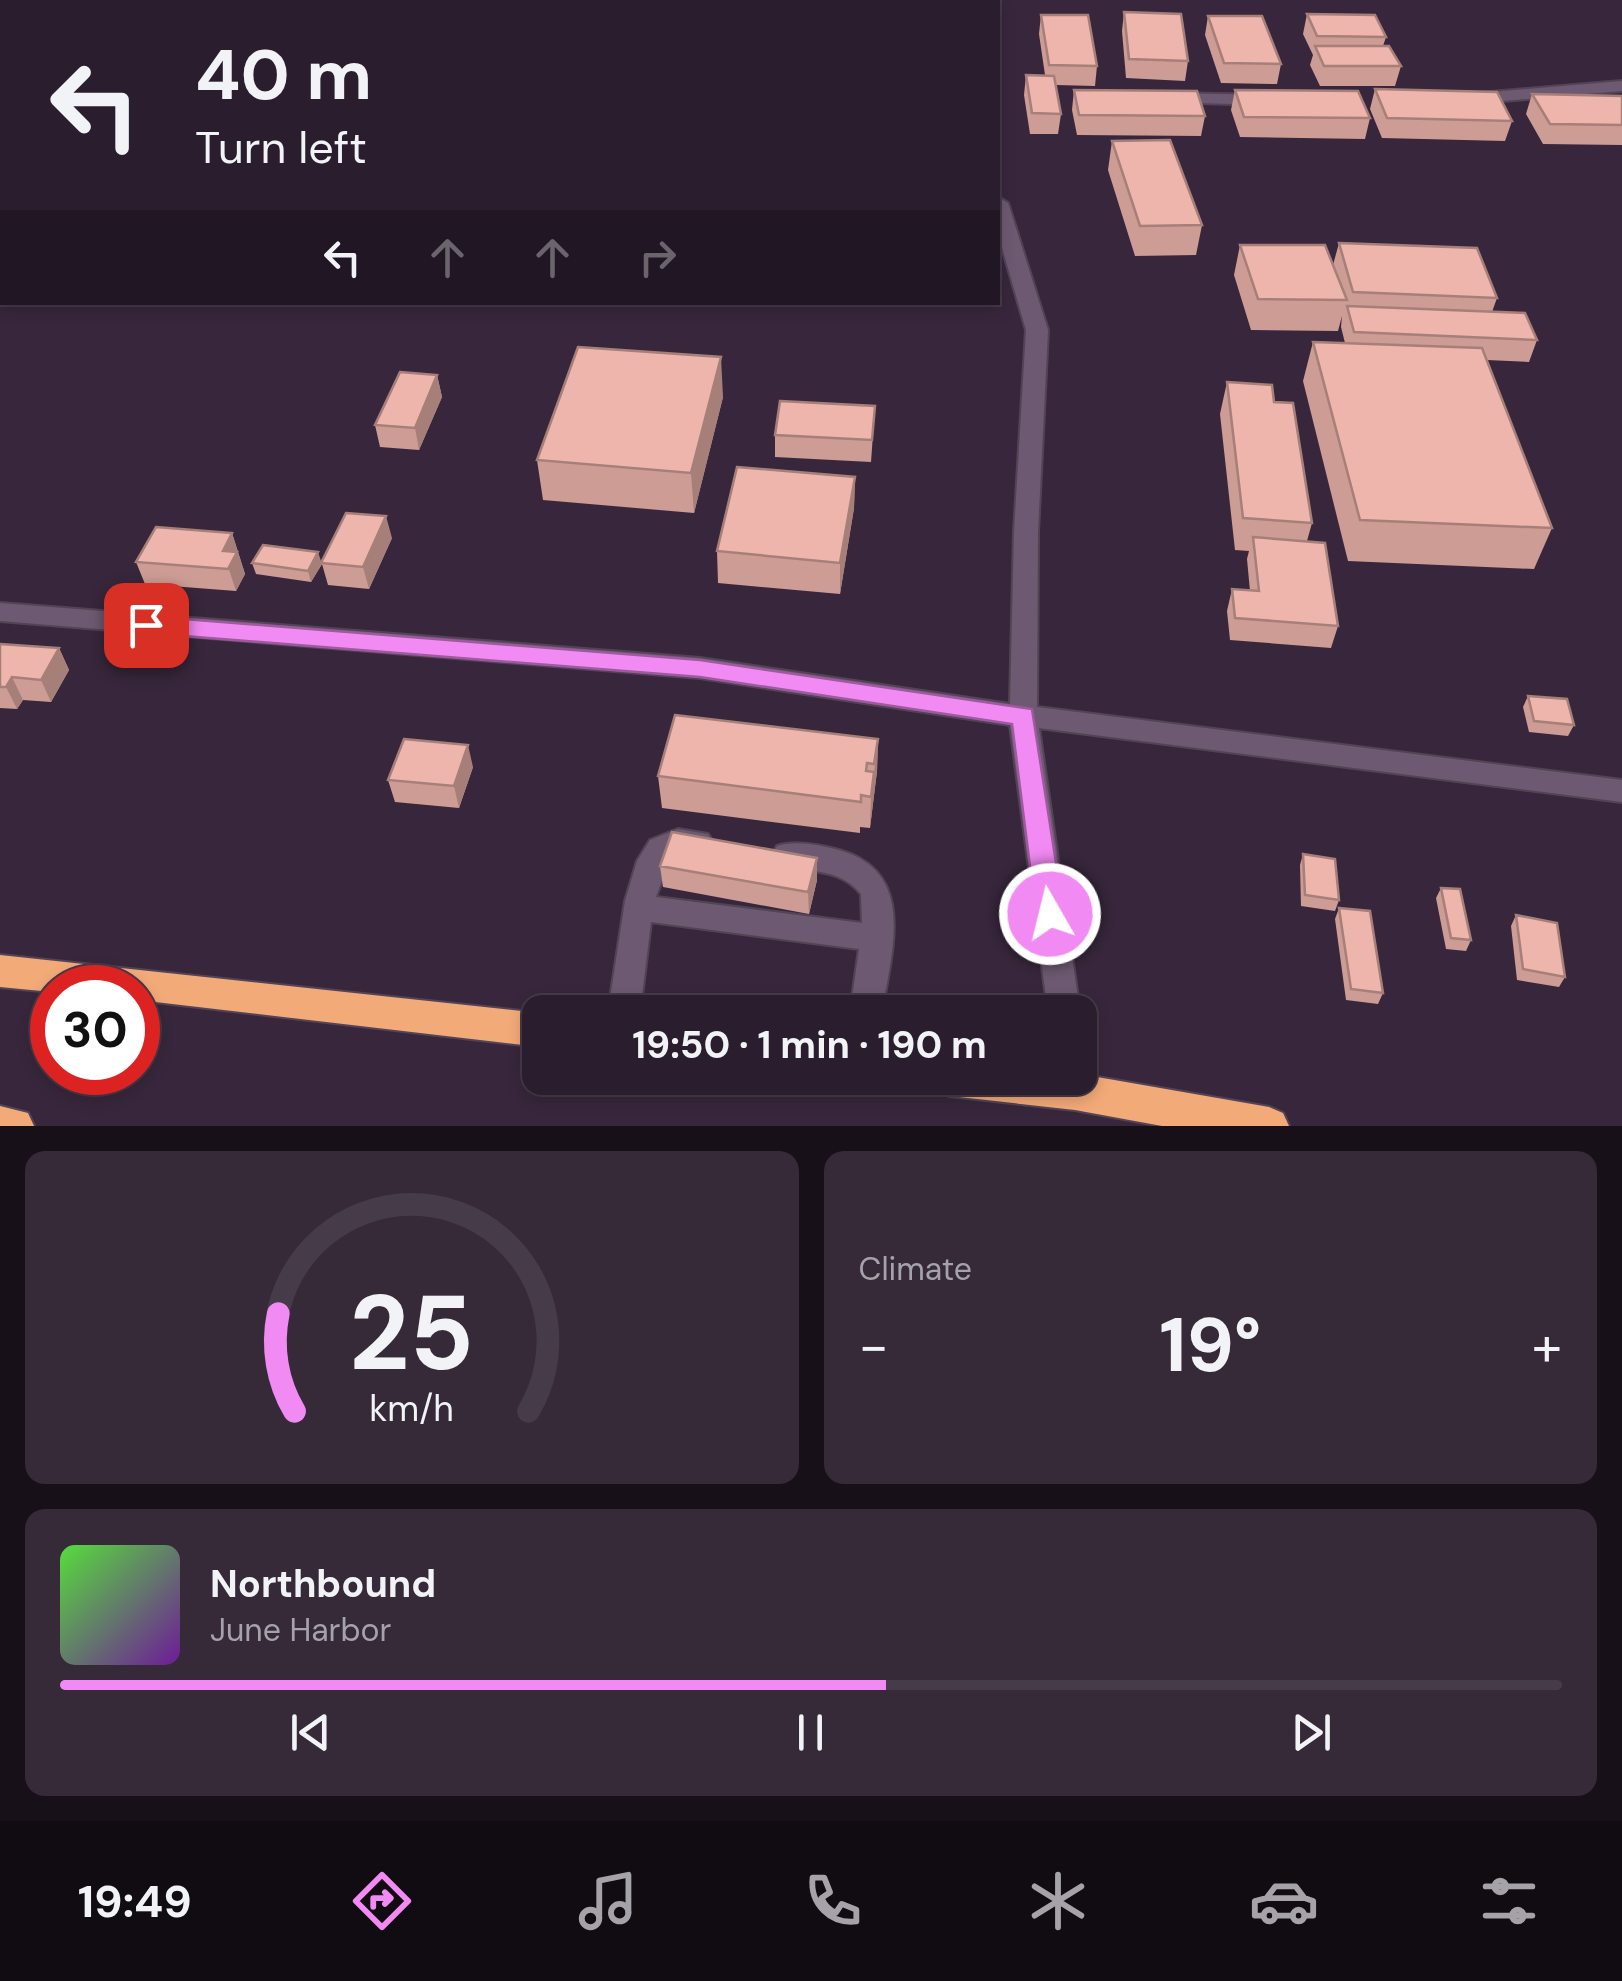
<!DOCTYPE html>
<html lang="en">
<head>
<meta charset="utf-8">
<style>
	body { margin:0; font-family:"DM Sans",sans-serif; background:#362a39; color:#f1f3f6; height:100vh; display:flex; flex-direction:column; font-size:38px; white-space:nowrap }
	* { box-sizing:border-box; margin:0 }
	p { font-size:32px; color:#a5a2aa }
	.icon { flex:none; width:55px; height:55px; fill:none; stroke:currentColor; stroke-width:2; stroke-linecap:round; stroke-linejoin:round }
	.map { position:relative; height:1126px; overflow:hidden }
	.side { display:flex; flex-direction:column; gap:25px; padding:25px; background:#171019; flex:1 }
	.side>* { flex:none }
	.guide { position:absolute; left:0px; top:0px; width:1000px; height:305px; box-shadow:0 5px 15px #0003,0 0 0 2px #463b49; background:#2a1d2d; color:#f1f3f6; overflow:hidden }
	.speed { position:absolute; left:30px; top:965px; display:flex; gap:20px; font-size:50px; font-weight:700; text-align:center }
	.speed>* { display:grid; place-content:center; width:130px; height:130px; border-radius:50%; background:#2a1d2d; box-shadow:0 5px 15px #0003,0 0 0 2px #463b49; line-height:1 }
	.speed .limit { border:15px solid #d22; background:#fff; color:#111 }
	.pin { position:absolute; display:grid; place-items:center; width:85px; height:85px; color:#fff; margin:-42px; border-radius:20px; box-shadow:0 5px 15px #0006 }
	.me { position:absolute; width:110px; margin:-55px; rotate:352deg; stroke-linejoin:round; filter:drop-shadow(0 0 8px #0008) }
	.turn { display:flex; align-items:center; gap:35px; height:210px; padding:0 30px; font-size:45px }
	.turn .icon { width:130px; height:130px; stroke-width:2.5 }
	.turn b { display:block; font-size:70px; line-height:85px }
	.lanes { display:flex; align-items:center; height:95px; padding:0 30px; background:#0003; justify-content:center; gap:50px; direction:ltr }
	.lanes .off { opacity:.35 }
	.big { font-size:75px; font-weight:700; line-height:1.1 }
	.side .card { flex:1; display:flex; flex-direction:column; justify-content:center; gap:15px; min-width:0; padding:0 35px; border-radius:20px; background:#362a39 }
	.side .dial { align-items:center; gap:0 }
	.dial svg { height:260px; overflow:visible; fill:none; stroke:#463b49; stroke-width:7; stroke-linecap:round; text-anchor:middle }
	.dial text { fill:#f1f3f6; stroke:none }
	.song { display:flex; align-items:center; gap:30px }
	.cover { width:120px; height:120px; border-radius:15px; background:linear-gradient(135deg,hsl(110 70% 55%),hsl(280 70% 35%)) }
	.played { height:10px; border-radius:5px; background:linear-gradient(90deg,#f28af3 55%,#463b49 55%) }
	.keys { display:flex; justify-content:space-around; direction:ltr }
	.heat { display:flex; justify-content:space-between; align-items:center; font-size:55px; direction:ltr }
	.side .tiles { flex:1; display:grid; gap:25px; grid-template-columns:1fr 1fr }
	.card:last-child { grid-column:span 2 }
	.trip { position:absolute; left:522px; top:995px; width:575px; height:100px; border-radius:20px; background:#2a1d2d; box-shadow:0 5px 15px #0003,0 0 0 2px #463b49; font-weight:700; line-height:100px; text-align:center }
	.dock { display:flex; height:160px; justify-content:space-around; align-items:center; background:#110c12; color:#a5a2aa }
	.dock .icon { width:70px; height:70px }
	.dock .on { color:#f28af3 }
	.dock b { font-size:45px; color:#f1f3f6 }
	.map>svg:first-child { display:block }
</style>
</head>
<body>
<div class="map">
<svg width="1622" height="1126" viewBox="0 0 1622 1126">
	<rect width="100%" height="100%" fill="#38273c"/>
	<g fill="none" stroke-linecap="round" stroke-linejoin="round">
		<!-- minor casing -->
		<g stroke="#524455" stroke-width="4">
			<path id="minor" d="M952,0H968L969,2H953Z
				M1622,81V91L1468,104L1459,99L1468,94Z
				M1168,93L1268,95L1277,100L1268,105L1162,102V94Z
				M998,197L1008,203L1048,330L1038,532L1037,707L1622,780V802L1039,728L1080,1012H1048L1010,725L700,678L0,621V603L700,658L1010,704L1014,532L1026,330L998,234Z
				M678,829L708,834L713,842L708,850L677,853L670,858L656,897L862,923L861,894C838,866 808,874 777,864L772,855L777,846C795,840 820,845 839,850C918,872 891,952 882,1012H850L859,949L651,922L640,1012H608L625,901L637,861L650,840Z"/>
		</g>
		<!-- highway casing -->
		<g stroke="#524455" stroke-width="4">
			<path id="highway" d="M0,955L540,1013V1047L138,1000V988H52V992L0,987Z
				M1080,1074L1269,1107L1283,1113L1289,1126H1162L1075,1110L950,1096L936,1091L930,1078H1080Z
				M0,1106L28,1113L34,1126H0Z"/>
		</g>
		<!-- minor -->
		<use href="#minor" fill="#6d5a72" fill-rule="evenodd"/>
		<!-- highway -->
		<use href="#highway" fill="#f3aa79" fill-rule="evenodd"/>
	</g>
	<!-- wall -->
	<path fill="#cd9c95" d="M0,0L2,2V50H0Z
		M1124,12L1188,61L1185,81L1126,78L1122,31Z
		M1307,14L1386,37L1383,46L1401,66L1395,86H1320L1310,65L1313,55L1303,34Z
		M1041,15L1097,66L1095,86L1056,85L1061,114L1058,134H1030L1024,95L1026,75H1045L1039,34Z
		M1208,16L1281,64L1277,84L1221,83L1205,35Z
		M1375,89L1512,121L1505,141L1382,138L1370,109Z
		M1074,90L1205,116L1201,136L1077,135L1072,110Z
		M1235,90L1370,118L1365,139L1240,137L1231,110Z
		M1532,94L1622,96V145L1543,144L1526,114Z
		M1112,141L1202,225L1196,255L1135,256L1108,170Z
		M1339,243L1497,298L1492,312L1537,340L1529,362L1487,360L1552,528L1534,569L1348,561L1303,381L1313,342L1345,343L1341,327L1342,316L1338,331L1251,330L1234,275L1240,245L1333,265Z
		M831,302H890L889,307Z
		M437,375L442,397L419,450L380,447L375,425Z
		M1227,382L1274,402L1312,523L1307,541L1338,626L1331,648L1230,640L1227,611L1232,589L1250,591L1247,559L1249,551L1235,550L1220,414Z
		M723,397L694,513L543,500L537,460Z
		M875,406L871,462L775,457V435Z
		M855,477L854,508L840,594L718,583L717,551Z
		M232,533L245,574L236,591L145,584L136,562Z
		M392,538L369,589L328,585L322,564L311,582L256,574L252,563H322Z
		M0,644L59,648L69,670L51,702L23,700L17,709L0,708Z
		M1528,696L1574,725L1568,736L1529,732L1523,707Z
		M878,739L877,771L870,828L860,827V833L662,808L658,776Z
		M473,767L459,808L395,802L388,780Z
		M1303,854L1339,900L1335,911L1301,906L1300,865Z
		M660,866L817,880L809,914L663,887Z
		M1441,888L1471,940L1466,951L1446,949L1436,898Z
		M1339,908L1383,993L1378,1004L1346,1000L1335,919Z
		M1516,915L1565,977L1559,987L1517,980L1511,926Z"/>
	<!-- shaded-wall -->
	<path fill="#a77f79" d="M54,0H76L77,2H52Z
		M2,141V171L0,174V144Z
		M721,357L723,397L694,513L691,473Z
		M437,375L442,397L419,450L415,428Z
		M855,477L854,508L840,594V563Z
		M386,516L392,538L369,589L363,567Z
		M232,533L245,574L236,591L223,551Z
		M318,552L322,564L311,582L308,571Z
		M59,648L69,670L51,702L41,680Z
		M12,677L23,700L17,709L6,687Z
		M878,739L877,771L870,828L871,797Z
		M468,745L473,767L459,808L454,786Z
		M817,858V880L809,914L808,892Z"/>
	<!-- building -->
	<path fill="#eeb5ad" stroke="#a77f79" stroke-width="2.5" d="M0,0H54L52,2H2V23H0Z
		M567,0H872L871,2H566Z
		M1124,12L1181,14L1188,61L1129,59Z
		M1307,14L1375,15L1386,37L1317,36Z
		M1041,15H1088L1097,66L1049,65Z
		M1208,16H1262L1281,64L1224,63Z
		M1315,46H1389L1401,66H1324Z
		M1026,75L1054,76L1061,114L1032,113Z
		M2,84V141L0,144V87Z
		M1375,89L1497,92L1512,121L1387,118Z
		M1074,90L1197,91L1205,116L1079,115Z
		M1235,90L1358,91L1370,118L1244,117Z
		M1532,94L1622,96V125L1550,124Z
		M1170,140L1202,225L1140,226L1112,141Z
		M1339,243L1477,248L1497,298L1353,292Z
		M1240,245H1325L1347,300L1258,299Z
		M1347,306L1525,313L1537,340L1354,332Z
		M1313,342L1482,348L1552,528L1360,520Z
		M578,347L721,357L691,473L537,460Z
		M400,372L437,375L415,428L375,425Z
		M1227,382L1272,385L1274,402L1293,403L1312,523L1243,518Z
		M780,401L875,406L872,440L775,435Z
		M737,467L855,477L840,563L717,551Z
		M346,513L386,516L363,567L321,563Z
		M156,527L232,533L223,551L237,552L228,569L136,562Z
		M1253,537L1325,543L1338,626L1235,618L1232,589L1259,591Z
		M263,545L318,552L308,571L252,563Z
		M0,644L59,648L41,680L12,677L6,687H0Z
		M1528,696L1567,699L1574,725L1534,721Z
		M675,715L878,739L874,764L867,763L866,771L874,772L871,797L861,795V802L658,776Z
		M404,739L468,745L454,786L388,780Z
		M672,832L817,858L808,892L660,866Z
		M1303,854L1335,859L1339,900L1305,895Z
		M1441,888L1460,889L1471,940L1451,938Z
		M1339,908L1370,911L1383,993L1351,989Z
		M1516,915L1557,923L1565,977L1523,969Z"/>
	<!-- route -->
	<path fill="#f28af3" stroke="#9d5a9e" stroke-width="2.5" d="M146,616L700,660L1032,709L1064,914L1060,923L1050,926L1040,923L1036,914L1012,724L700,677L146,633L134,625Z"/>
</svg>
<div class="speed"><div class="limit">30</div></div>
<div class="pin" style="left:146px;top:625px;background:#d93025"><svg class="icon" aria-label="arrive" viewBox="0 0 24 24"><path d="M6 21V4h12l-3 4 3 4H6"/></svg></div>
<svg class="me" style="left:1050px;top:914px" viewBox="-20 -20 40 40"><circle r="17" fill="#f28af3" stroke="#fff" stroke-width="3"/><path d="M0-11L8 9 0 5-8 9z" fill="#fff"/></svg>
<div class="trip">19:50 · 1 min · 190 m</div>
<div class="guide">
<div class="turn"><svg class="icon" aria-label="left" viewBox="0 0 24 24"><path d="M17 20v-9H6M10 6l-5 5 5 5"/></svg><div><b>40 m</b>Turn left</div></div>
<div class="lanes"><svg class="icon" aria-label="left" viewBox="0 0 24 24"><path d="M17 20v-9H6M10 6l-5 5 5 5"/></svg><svg class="icon off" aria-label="ahead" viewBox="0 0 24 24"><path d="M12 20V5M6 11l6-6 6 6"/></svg><svg class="icon off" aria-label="ahead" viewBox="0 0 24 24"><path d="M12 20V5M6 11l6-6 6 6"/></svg><svg class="icon off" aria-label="right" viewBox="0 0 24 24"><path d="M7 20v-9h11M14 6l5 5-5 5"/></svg></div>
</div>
</div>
<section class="side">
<div class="tiles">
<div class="card dial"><svg viewBox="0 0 100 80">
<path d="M14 69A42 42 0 1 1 86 69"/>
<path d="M14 69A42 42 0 0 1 9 39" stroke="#f28af3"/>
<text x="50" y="56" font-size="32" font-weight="700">25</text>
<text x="50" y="72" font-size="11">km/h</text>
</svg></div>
<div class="card"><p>Climate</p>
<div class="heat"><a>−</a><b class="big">19°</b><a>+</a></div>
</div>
<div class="card">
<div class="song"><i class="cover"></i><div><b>Northbound</b><p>June Harbor</p></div></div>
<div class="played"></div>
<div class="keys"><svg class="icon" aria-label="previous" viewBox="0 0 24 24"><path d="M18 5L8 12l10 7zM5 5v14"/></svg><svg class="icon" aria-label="pause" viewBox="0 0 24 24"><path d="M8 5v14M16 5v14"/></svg><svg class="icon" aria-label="next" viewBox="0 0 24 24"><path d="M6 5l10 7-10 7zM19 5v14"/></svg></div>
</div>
</div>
</section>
<nav class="dock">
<b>19:49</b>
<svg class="icon on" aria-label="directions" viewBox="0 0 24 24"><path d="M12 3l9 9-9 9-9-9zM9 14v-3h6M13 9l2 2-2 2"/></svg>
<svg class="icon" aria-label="music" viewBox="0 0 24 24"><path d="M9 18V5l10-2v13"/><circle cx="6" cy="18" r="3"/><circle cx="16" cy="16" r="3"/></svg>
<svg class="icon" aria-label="phone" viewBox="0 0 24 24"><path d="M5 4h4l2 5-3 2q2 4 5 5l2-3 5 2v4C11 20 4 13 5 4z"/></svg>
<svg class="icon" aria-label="climate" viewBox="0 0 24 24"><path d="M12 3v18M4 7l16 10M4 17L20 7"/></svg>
<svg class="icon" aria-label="car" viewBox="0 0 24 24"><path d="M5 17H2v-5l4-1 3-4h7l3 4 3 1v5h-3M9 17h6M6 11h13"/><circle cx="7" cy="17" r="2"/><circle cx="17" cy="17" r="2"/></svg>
<svg class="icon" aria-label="filters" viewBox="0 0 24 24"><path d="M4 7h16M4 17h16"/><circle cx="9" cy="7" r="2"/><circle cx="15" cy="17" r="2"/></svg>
</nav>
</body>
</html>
